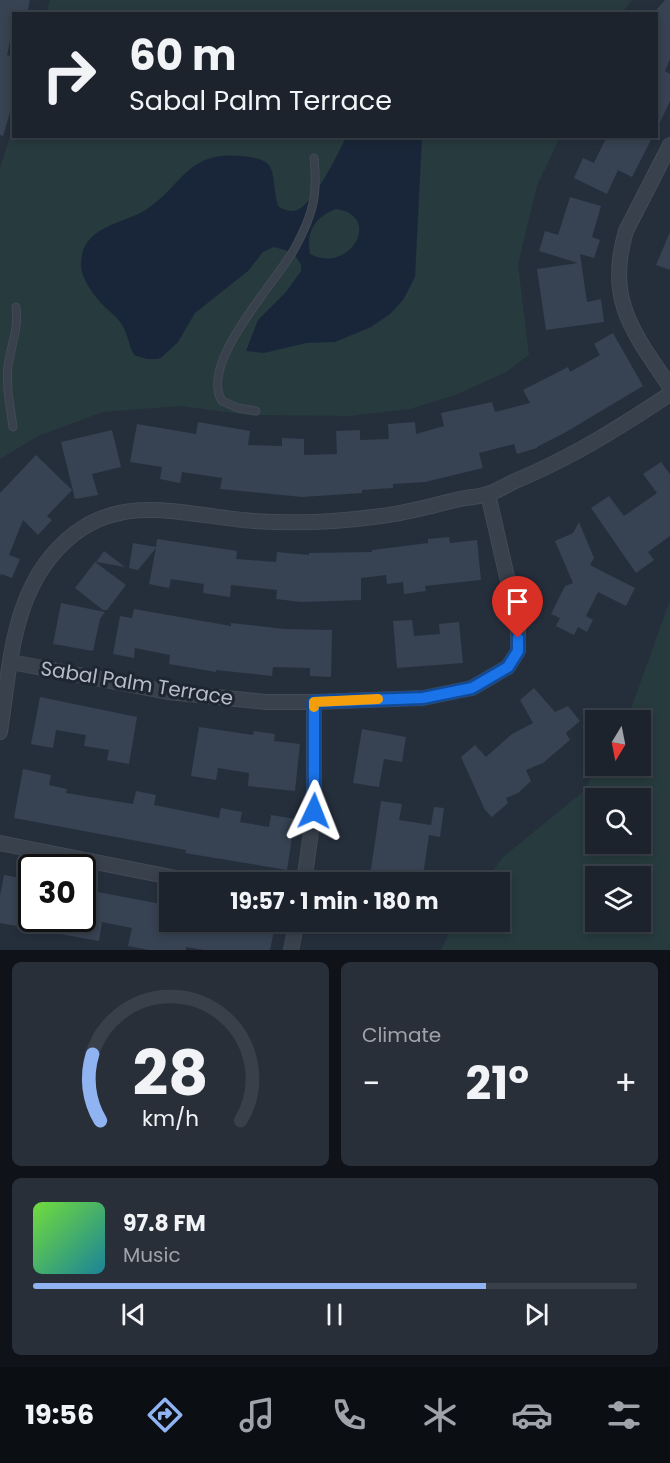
<!DOCTYPE html>
<html lang="en">
<head>
<meta charset="utf-8">
<style>
	body { margin:0; font-family:Poppins,sans-serif; background:#292f39; color:#f1f3f6; height:100vh; display:flex; flex-direction:column; font-size:22px; white-space:nowrap }
	* { box-sizing:border-box; margin:0 }
	p { font-size:20px; color:#a0a4aa }
	.icon { flex:none; width:33px; height:33px; fill:none; stroke:currentColor; stroke-width:2; stroke-linecap:round; stroke-linejoin:round }
	.map { position:relative; height:950px; overflow:hidden }
	.side { display:flex; flex-direction:column; gap:12px; padding:12px; background:#0f1319; flex:1 }
	.side>* { flex:none }
	.guide { position:absolute; left:12px; top:12px; width:646px; height:126px; border-radius:0px; box-shadow:0 3px 9px #0003,0 0 0 2px #3a4049; background:#1c232d; color:#f1f3f6; overflow:hidden }
	.needle { width:39px; rotate:190deg }
	.fabs { position:absolute; left:585px; top:710px; display:grid; gap:12px }
	.fabs a { display:grid; place-items:center; width:66px; height:66px; border-radius:0px; background:#1c232d; box-shadow:0 3px 9px #0003,0 0 0 2px #3a4049; font-size:30px }
	.speed { position:absolute; left:18px; top:854px; display:flex; gap:12px; font-size:30px; font-weight:700; text-align:center }
	.speed>* { display:grid; place-content:center; width:78px; height:78px; border-radius:50%; background:#1c232d; box-shadow:0 3px 9px #0003,0 0 0 2px #3a4049; line-height:1 }
	.speed .limit { border:3px solid #111; border-radius:9px; background:#fff; color:#111 }
	.pin { position:absolute; display:grid; place-items:center; width:51px; height:51px; color:#fff; margin:-62px -26px; border-radius:50% 50% 50% 0; rotate:-45deg; box-shadow:0 0 6px #0007 }
	.pin .icon { rotate:45deg }
	.me { position:absolute; width:66px; margin:-33px; rotate:2deg; stroke-linejoin:round; filter:drop-shadow(0 0 4px #0008) }
	.turn { display:flex; align-items:center; gap:21px; height:126px; padding:0 18px; font-size:27px }
	.turn .icon { width:78px; height:78px; stroke-width:2.5 }
	.turn b { display:block; font-size:42px; line-height:51px }
	.big { font-size:45px; font-weight:700; line-height:1.1 }
	.side .widget { flex:1; display:flex; flex-direction:column; justify-content:center; gap:9px; min-width:0; padding:0 21px; border-radius:9px; background:#292f39 }
	.side .dial { align-items:center; gap:0 }
	.dial svg { height:156px; overflow:visible; fill:none; stroke:#3a4049; stroke-width:7; stroke-linecap:round; text-anchor:middle }
	.dial text { fill:#f1f3f6; stroke:none }
	.song { display:flex; align-items:center; gap:18px }
	.cover { width:72px; height:72px; border-radius:9px; background:linear-gradient(135deg,hsl(100 70% 55%),hsl(190 70% 35%)) }
	.played { height:6px; border-radius:3px; background:linear-gradient(90deg,#90b3f2 75%,#3a4049 75%) }
	.keys { display:flex; justify-content:space-around; direction:ltr }
	.heat { display:flex; justify-content:space-between; align-items:center; font-size:33px; direction:ltr }
	.side .tiles { flex:1; display:grid; gap:12px; grid-template-columns:1fr 1fr }
	.widget:last-child { grid-column:span 2 }
	.trip { position:absolute; left:159px; top:872px; width:351px; height:60px; border-radius:0px; background:#1c232d; box-shadow:0 3px 9px #0003,0 0 0 2px #3a4049; font-weight:700; line-height:60px; text-align:center }
	.dock { display:flex; height:96px; justify-content:space-around; align-items:center; background:#0b0e12; color:#a0a4aa }
	.dock .icon { width:42px; height:42px }
	.dock .current { color:#90b3f2 }
	.dock b { font-size:27px; color:#f1f3f6 }
	.map>svg:first-child { display:block }
</style>
</head>
<body>
<div class="map">
<svg width="670" height="950" viewBox="0 0 670 950">
	<rect width="100%" height="100%" fill="#252f3c"/>
	<!-- green -->
	<path fill="#273a3d" fill-rule="evenodd" d="M50,0H632L621,14L46,13Z
		M13,127L14,136L560,137L537,186L518,264L529,355L506,372L458,394L410,409L350,416L248,415L181,406L103,412L38,436L0,459V168Z
		M670,600V950H441L455,921H500V882H484L503,857L584,791L598,765H640V720H624L632,706ZM596,798H640V843H596ZM596,876H640V921H596Z"/>
	<!-- water -->
	<path fill="#192639" fill-rule="evenodd" d="M346,137H422L415,277L403,300L390,314L371,327L335,342L306,343L264,353L246,351L258,320L286,292L301,271V265L295,255L285,250L274,247L263,252L248,271L195,313L178,342L162,357L158,359H147L134,355C128,344 128,332 120,322C116,316 109,311 104,306C94,296 80,277 81,263C82,225 123,225 147,209C184,184 187,151 242,156C251,157 261,158 268,164C276,172 273,196 279,207C286,211 294,213 301,208C318,195 337,156 346,137ZM336,209C383,215 351,275 310,254C306,231 315,217 336,209Z"/>
	<!-- building -->
	<path fill="#374252" d="M0,0H30L27,14H14V24L7,55L14,57V99L3,136L0,135Z
		M665,0H670V59L665,71L670,74V101L657,129V9Z
		M607,136H653L632,177L618,170L607,194L574,178L583,158L594,163Z
		M570,197L601,206L592,237L600,240L594,258L580,254L587,302L601,299L604,322L546,330L537,269L578,263L539,251L545,231L558,235Z
		M670,232V270L656,265Z
		M613,333L643,386L566,432L537,447V448L517,454L514,444L479,453L483,468L425,482L393,484V488L362,490V493L302,497L220,489L222,478L182,472L180,483L160,479L162,467L130,462L137,424L196,434L198,422L250,431L248,445L282,446V438L304,439V455L337,454L336,431L360,430V440L389,439L388,424L415,422L416,434L444,426L441,413L492,402L495,412L530,403L523,390L568,367L570,372L600,355L594,344Z
		M112,430L121,467L92,474L98,495L75,499L61,442Z
		M36,455L72,490L47,516L52,520L38,535L23,520L9,555L20,559L12,578L1,574L0,576V493Z
		M661,462L670,474V536L648,552L654,560L636,573L591,508L609,496L624,516L657,493L643,474Z
		M579,522L594,558L590,565L635,588L626,606L598,592L586,616L593,620L587,632L578,627L574,635L556,626L560,618L551,614L565,586L573,583L555,541L573,533Z
		M449,537L450,543L477,540L481,580L425,586L426,591L404,594L403,582L387,584L386,575L361,578V600L301,602L276,599L277,590L231,585L230,597L203,593L204,584L171,579L169,588L149,584L156,548L138,570L129,568L133,543L156,547L157,539L237,551L236,559L276,562L277,552L309,555V553L372,552V550L428,543V539Z
		M104,551L125,567L96,562Z
		M95,562L126,585L107,610H103L75,588Z
		M61,603L105,612L100,619L93,651L53,644Z
		M134,609L231,626V623L284,629L332,630L331,677L310,676V668L273,667L272,676L216,670V672L169,664L170,655L135,648L134,658L113,654L120,616L132,618Z
		M412,620L414,636L440,634L439,624L459,622L463,663L397,668L393,621Z
		M534,688L555,712L568,706L580,721L566,733L570,740L543,763L526,770L531,781L518,793L506,798L508,803L492,817L485,810L461,757L475,745L486,757L512,734L533,723L520,700Z
		M40,697L137,717L129,764L107,760L109,750L84,746L86,735L56,730L53,748L31,744Z
		M199,727L253,735L254,731L275,734L274,741L300,744L295,791L248,786L249,773L218,768L216,780L191,776Z
		M362,729L406,737L402,762L384,759L379,787L353,783Z
		M23,769L51,775L49,785L67,789L66,793L133,804L136,791L156,795L154,805L219,818L221,808L242,812L240,822L269,827L271,815L295,819L287,870L185,853L186,850L14,818Z
		M381,801L402,804L399,820L431,825L434,807L444,808L440,837L429,835L422,882H369Z
		M4,875L32,880V918H82V889L166,905L163,921H219L274,931L270,950H204L186,947V950H149L128,946L132,928L102,922L99,941L0,923V896Z"/>
	<g fill="none" stroke-linecap="round" stroke-linejoin="round">
		<!-- service casing -->
		<g stroke="#424a55" stroke-width="9">
			<path id="service" d="M256,411L238,408L222,401C198,362 278,281 296,246C313,214 318,195 314,158
				M13,427C10,406 6,387 8,366C11,345 19,328 16,307"/>
		</g>
		<!-- minor casing -->
		<g stroke="#424a55" stroke-width="16">
			<path id="minor" d="M670,145L626,231C605,300 634,333 670,387
				M11,662L168,692L266,702H314L423,698L472,688L508,667L518,651V625L488,494
				M0,732C11,661 12,582 74,534C128,492 192,517 254,521C296,524 338,522 381,516C408,513 434,505 460,499C469,497 479,497 487,494C499,491 509,483 520,479C574,456 622,426 670,394
				M0,843L196,882
				M304,882L314,811V702
				M291,950L297,921"/>
		</g>
		<!-- service -->
		<use href="#service" stroke="#39414c" stroke-width="7"/>
		<!-- minor -->
		<use href="#minor" stroke="#39414c" stroke-width="14"/>
	</g>
	<g fill="none" stroke-linecap="round" stroke-linejoin="round">
		<!-- route casing -->
		<g stroke="#114b97" stroke-width="15">
			<path id="route" d="M314,811V702L423,698L472,688L508,667L518,651V638"/>
		</g>
		<!-- route -->
		<use href="#route" stroke="#1a73e8" stroke-width="10"/>
		<!-- slow -->
		<path stroke="#f59e0b" stroke-width="10" d="M314,707V702L378,699"/>
	</g>
	<g text-anchor="middle" stroke-width="6" stroke-linejoin="round" paint-order="stroke">
		<!-- street labels -->
		<g font-size="20" fill="#b5bcc7" stroke="#1e2631">
			<text transform="translate(137 683) rotate(9)" y="7">Sabal Palm Terrace</text>
		</g>
	</g>
</svg>
<div class="fabs">
<a><svg class="needle" viewBox="-14 -14 28 28"><path d="M0-13l5 13h-10z" fill="#e53935"/><path d="M0 13l5-13h-10z" fill="#a0a4aa"/></svg></a>
<a><svg class="icon" aria-label="search" viewBox="0 0 24 24"><circle cx="10" cy="10" r="6"/><path d="M15 15l6 6"/></svg></a>
<a><svg class="icon" aria-label="layers" viewBox="0 0 24 24"><path d="M12 4l9 5-9 5-9-5zM3 14l9 5 9-5"/></svg></a>
</div>
<div class="speed"><div class="limit">30</div></div>
<div class="pin" style="left:518px;top:638px;background:#d93025"><svg class="icon" aria-label="arrive" viewBox="0 0 24 24"><path d="M6 21V4h12l-3 4 3 4H6"/></svg></div>
<svg class="me" style="left:314px;top:811px" viewBox="-20 -20 40 40"><path d="M0-17L14 15 0 8-14 15z" fill="#1a73e8" stroke="#fff" stroke-width="4"/></svg>
<div class="trip">19:57 · 1 min · 180 m</div>
<div class="guide">
<div class="turn"><svg class="icon" aria-label="right" viewBox="0 0 24 24"><path d="M7 20v-9h11M14 6l5 5-5 5"/></svg><div><b>60 m</b>Sabal Palm Terrace</div></div>
</div>
</div>
<section class="side">
<div class="tiles">
<div class="widget dial"><svg viewBox="0 0 100 80">
<path d="M14 69A42 42 0 1 1 86 69"/>
<path d="M14 69A42 42 0 0 1 10 35" stroke="#90b3f2"/>
<text x="50" y="56" font-size="32" font-weight="700">28</text>
<text x="50" y="72" font-size="11">km/h</text>
</svg></div>
<div class="widget"><p>Climate</p>
<div class="heat"><a>−</a><b class="big">21°</b><a>+</a></div>
</div>
<div class="widget">
<div class="song"><i class="cover"></i><div><b>97.8 FM</b><p>Music</p></div></div>
<div class="played"></div>
<div class="keys"><svg class="icon" aria-label="previous" viewBox="0 0 24 24"><path d="M18 5L8 12l10 7zM5 5v14"/></svg><svg class="icon" aria-label="pause" viewBox="0 0 24 24"><path d="M8 5v14M16 5v14"/></svg><svg class="icon" aria-label="next" viewBox="0 0 24 24"><path d="M6 5l10 7-10 7zM19 5v14"/></svg></div>
</div>
</div>
</section>
<nav class="dock">
<b>19:56</b>
<svg class="icon current" aria-label="directions" viewBox="0 0 24 24"><path d="M12 3l9 9-9 9-9-9zM9 14v-3h6M13 9l2 2-2 2"/></svg>
<svg class="icon" aria-label="music" viewBox="0 0 24 24"><path d="M9 18V5l10-2v13"/><circle cx="6" cy="18" r="3"/><circle cx="16" cy="16" r="3"/></svg>
<svg class="icon" aria-label="phone" viewBox="0 0 24 24"><path d="M5 4h4l2 5-3 2q2 4 5 5l2-3 5 2v4C11 20 4 13 5 4z"/></svg>
<svg class="icon" aria-label="climate" viewBox="0 0 24 24"><path d="M12 3v18M4 7l16 10M4 17L20 7"/></svg>
<svg class="icon" aria-label="car" viewBox="0 0 24 24"><path d="M5 17H2v-5l4-1 3-4h7l3 4 3 1v5h-3M9 17h6M6 11h13"/><circle cx="7" cy="17" r="2"/><circle cx="17" cy="17" r="2"/></svg>
<svg class="icon" aria-label="filters" viewBox="0 0 24 24"><path d="M4 7h16M4 17h16"/><circle cx="9" cy="7" r="2"/><circle cx="15" cy="17" r="2"/></svg>
</nav>
</body>
</html>
